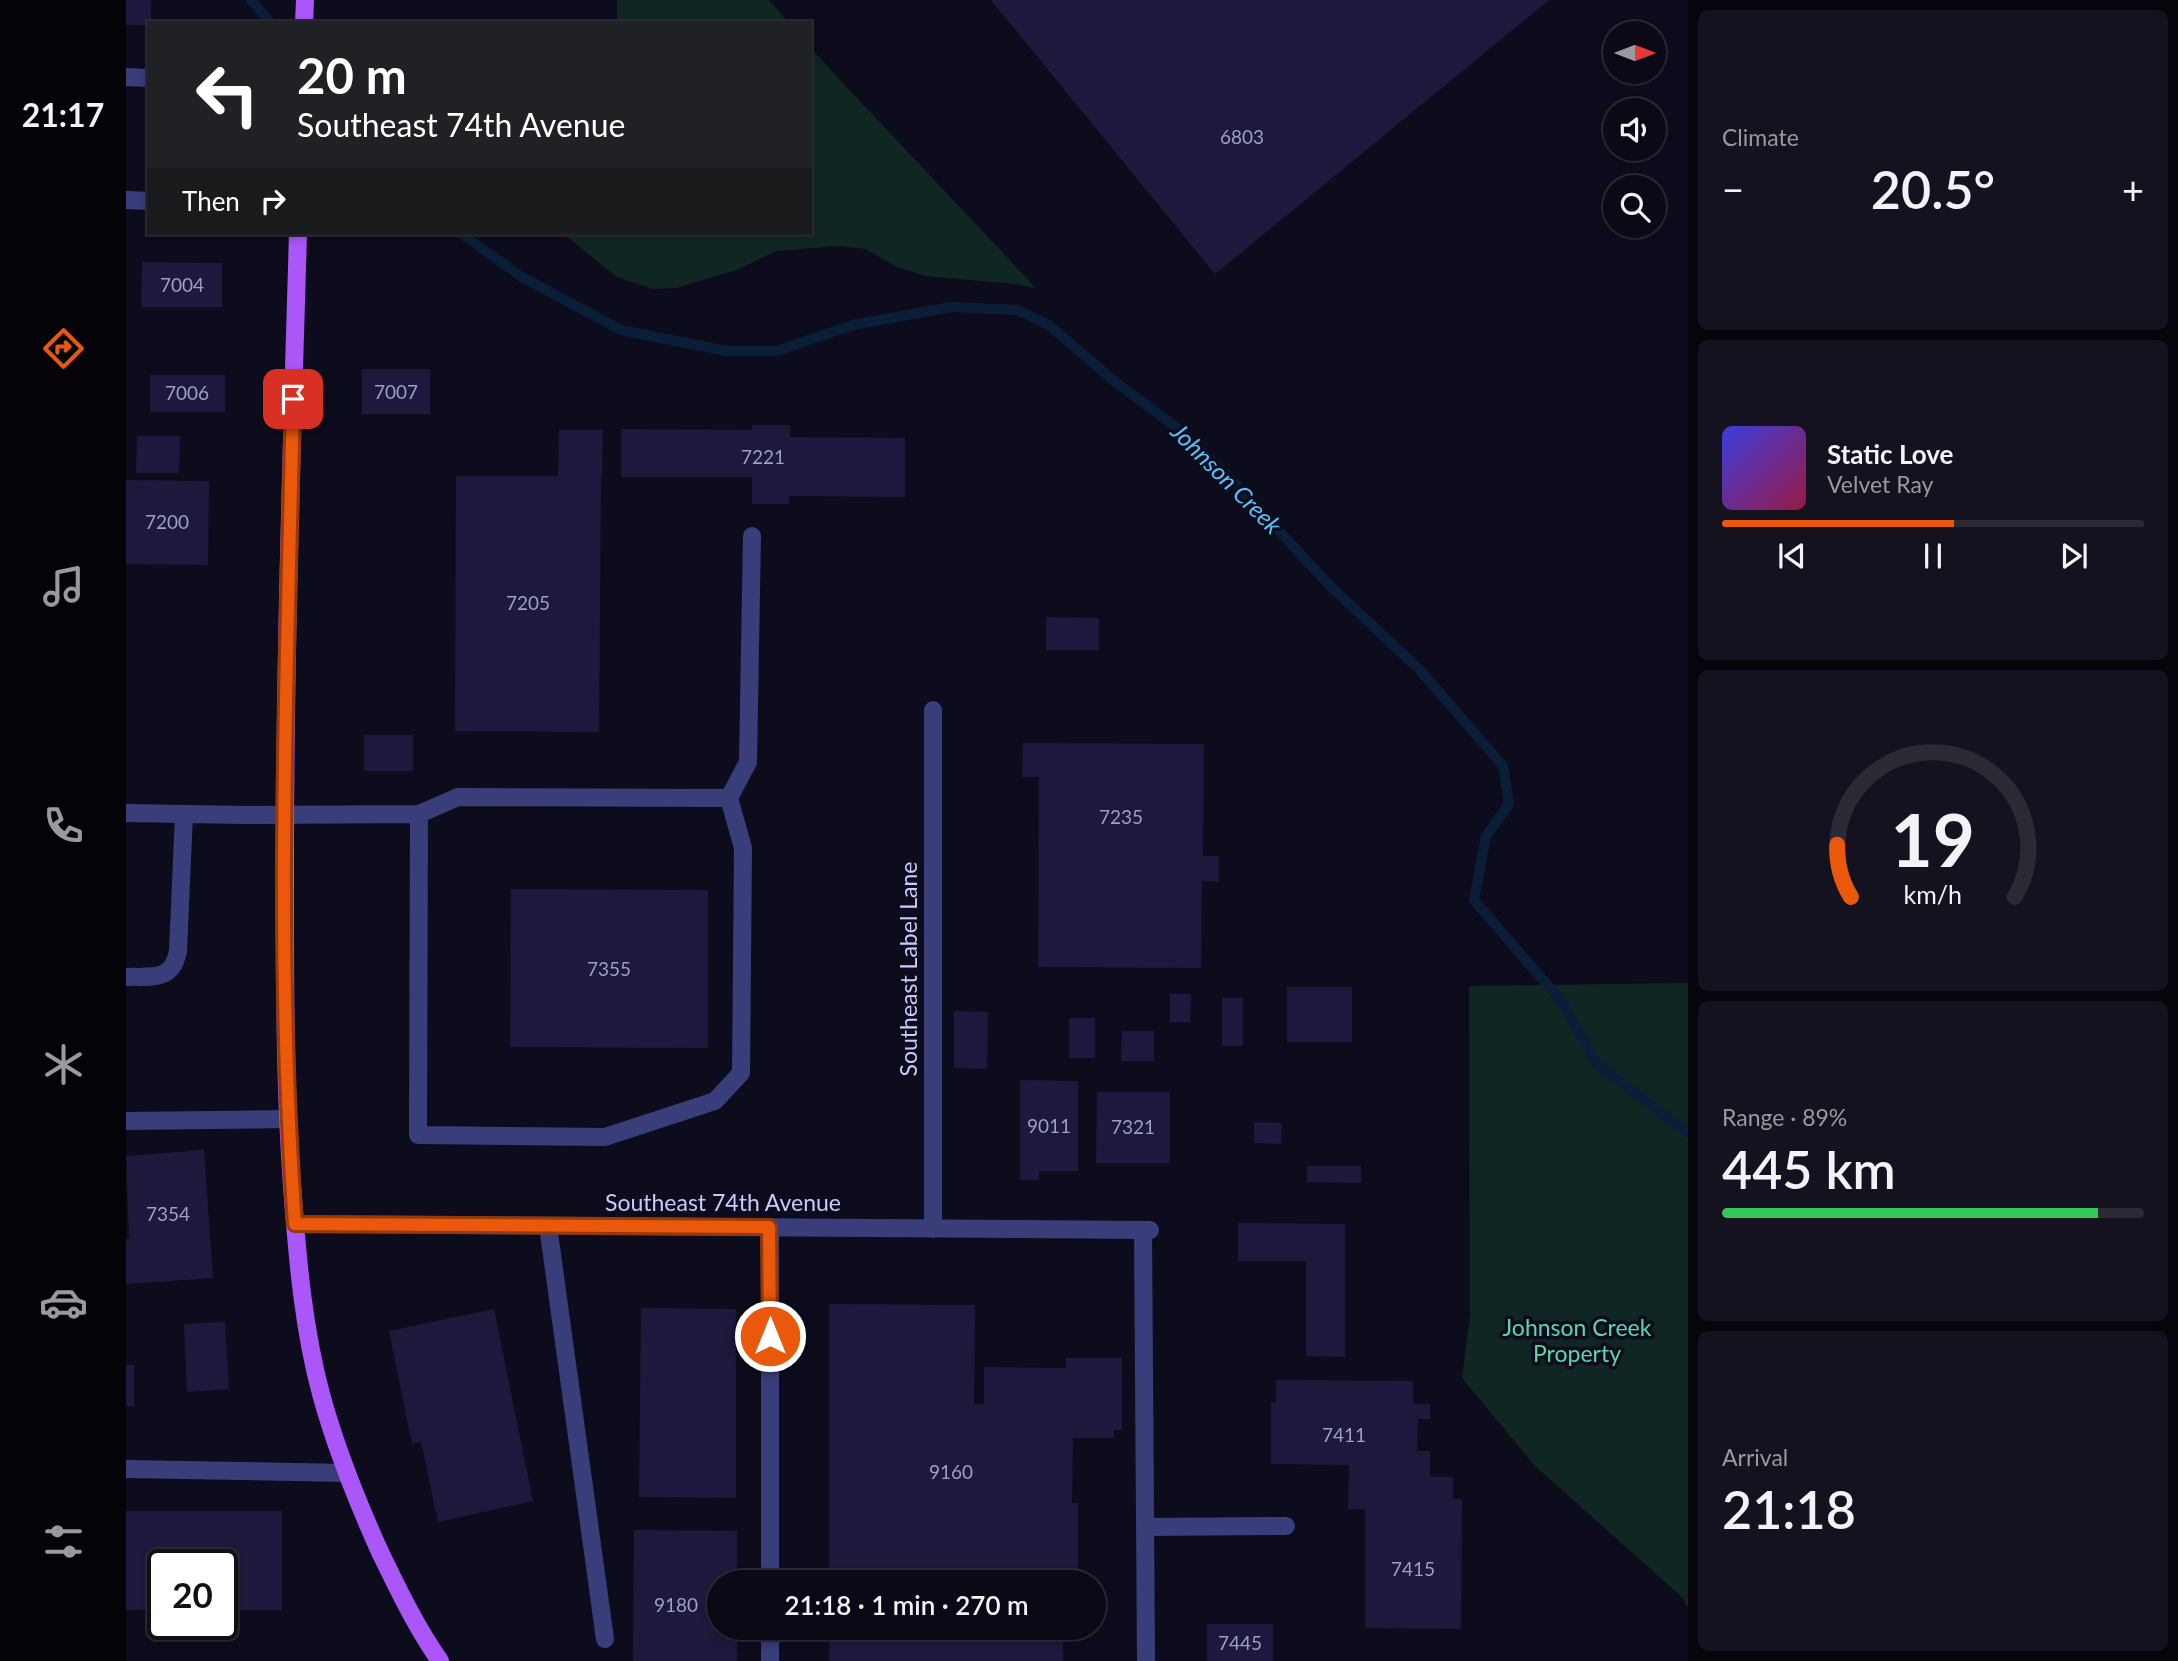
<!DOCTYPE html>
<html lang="en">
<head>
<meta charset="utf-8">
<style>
	body { margin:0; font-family:Lato,sans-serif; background:#13121e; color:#f1f3f6; height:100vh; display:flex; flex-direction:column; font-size:26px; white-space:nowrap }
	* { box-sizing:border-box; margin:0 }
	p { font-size:23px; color:#999aa0 }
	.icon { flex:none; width:38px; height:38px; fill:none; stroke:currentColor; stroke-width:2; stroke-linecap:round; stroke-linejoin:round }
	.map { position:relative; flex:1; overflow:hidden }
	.drawer { display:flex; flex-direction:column; gap:10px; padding:10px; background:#06050c; width:490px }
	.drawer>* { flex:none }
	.hud { position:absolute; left:21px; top:21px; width:665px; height:214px; border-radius:0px; box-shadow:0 4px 10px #0003,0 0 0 2px #2a2a34; background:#202124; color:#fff; overflow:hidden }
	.needle { width:46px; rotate:90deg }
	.fabs { position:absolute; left:1477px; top:21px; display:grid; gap:14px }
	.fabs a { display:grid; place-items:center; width:63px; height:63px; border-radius:50%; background:#0a0915; box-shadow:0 4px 10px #0003,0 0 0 2px #2a2a34; font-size:35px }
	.speed { position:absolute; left:21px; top:1549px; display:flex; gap:14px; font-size:35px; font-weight:700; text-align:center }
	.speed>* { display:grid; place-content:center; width:91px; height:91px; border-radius:50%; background:#0a0915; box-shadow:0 4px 10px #0003,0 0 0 2px #2a2a34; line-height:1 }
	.speed .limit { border:4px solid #111; border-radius:10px; background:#fff; color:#111 }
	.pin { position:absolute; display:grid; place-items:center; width:60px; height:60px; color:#fff; margin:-30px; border-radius:14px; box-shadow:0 4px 10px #0006 }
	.me { position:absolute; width:77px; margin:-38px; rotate:0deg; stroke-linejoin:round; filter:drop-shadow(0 0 5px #0008) }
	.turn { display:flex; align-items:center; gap:24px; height:147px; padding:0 35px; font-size:32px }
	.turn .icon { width:91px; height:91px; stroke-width:2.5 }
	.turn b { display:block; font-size:49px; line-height:60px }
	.then { display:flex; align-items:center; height:66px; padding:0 35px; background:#0003; gap:14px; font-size:26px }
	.big { font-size:52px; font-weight:600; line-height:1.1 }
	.drawer .card { flex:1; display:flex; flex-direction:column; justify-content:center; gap:10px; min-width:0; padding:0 24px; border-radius:10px; background:#13121e }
	.drawer .dial { align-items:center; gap:0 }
	.dial svg { height:182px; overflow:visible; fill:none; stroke:#2a2a34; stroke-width:7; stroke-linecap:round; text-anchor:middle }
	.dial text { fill:#f1f3f6; stroke:none }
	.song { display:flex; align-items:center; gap:21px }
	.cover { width:84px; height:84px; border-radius:10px; background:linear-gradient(135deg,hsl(240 70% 55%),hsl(340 70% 35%)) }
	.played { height:7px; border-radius:4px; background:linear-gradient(90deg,#ea580c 55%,#2a2a34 55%) }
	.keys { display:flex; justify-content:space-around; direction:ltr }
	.heat { display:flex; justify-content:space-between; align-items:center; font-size:38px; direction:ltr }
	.charge { height:10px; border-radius:5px; background:linear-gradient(90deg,#34c759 89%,#2a2a34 0) }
	.trip { position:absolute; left:581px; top:1570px; width:399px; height:70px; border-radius:35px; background:#0a0915; box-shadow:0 4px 10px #0003,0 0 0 2px #2a2a34; font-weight:600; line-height:70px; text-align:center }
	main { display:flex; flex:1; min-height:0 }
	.menu { display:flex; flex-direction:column; width:126px; justify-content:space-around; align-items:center; background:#040408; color:#999aa0 }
	.menu .icon { width:49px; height:49px }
	.menu .selected { color:#ea580c }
	.menu b { font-size:32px; color:#f1f3f6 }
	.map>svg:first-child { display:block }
</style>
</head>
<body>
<main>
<nav class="menu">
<b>21:17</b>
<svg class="icon selected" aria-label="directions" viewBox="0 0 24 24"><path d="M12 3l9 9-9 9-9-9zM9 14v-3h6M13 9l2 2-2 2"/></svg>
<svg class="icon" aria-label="music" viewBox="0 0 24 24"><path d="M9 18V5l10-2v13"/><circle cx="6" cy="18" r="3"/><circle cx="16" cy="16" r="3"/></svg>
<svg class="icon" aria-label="phone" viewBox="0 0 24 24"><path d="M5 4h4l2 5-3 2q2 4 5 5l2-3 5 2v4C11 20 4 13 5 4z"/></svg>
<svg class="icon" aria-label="climate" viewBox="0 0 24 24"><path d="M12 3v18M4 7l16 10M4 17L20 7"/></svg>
<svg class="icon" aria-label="car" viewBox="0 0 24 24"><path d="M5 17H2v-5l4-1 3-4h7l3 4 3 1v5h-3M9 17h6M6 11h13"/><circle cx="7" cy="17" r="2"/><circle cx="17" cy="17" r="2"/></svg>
<svg class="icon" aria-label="filters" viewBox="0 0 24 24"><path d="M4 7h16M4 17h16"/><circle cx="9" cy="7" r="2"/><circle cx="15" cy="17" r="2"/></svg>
</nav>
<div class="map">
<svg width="1562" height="1661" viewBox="0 0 1562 1661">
	<rect width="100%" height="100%" fill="#0d0c1c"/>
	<!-- green -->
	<path fill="#0f2622" d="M491,0H643L663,23H491Z
		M684,47L713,79L910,288L889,284L799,276L771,267L740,249L711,246L651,251L610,270L550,288L527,289L491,277L436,233H684Z
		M1562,983V1608L1557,1598L1409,1466L1336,1378L1344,1315L1343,986Z"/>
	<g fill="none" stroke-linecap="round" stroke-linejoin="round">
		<!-- stream -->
		<path stroke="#0a1f37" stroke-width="10" d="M125,0L145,23
			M334,233L396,277L495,330L601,351H651L727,325L825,307L891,310L923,325L987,380L1050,427L1105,479L1203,585L1293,669L1377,766L1383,804L1360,836L1348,900L1436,1002L1471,1064L1562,1133"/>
	</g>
	<!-- building -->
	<path fill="#1c193c" d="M0,0H25V23H23V25H0Z
		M865,0H1423L1089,274Z
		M16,262L96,263V307H15Z
		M236,369H304V414H236Z
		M24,375H99V412H24Z
		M626,425H664V437L779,438V497L663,496V504H626V477H495V429L626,430Z
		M433,430H477L476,476H475L473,732L329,731L330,476H432Z
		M11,436H54L53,473H10Z
		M0,480L83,481L82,565L0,564Z
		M920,617L973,618V650H920Z
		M238,735H287V771H238Z
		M897,743L1078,744L1077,856H1093V882L1076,881L1075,968L912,967L913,777H896Z
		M385,889L582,890V1048L384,1047Z
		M1161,987H1226V1042H1161Z
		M1044,994H1065L1064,1022H1044Z
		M1096,998H1117V1046H1096Z
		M828,1011L862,1012L861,1069L828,1068Z
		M943,1018H969V1058H943Z
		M996,1031H1028V1061H995Z
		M894,1080L952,1081V1171H913V1180H894Z
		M971,1092H1044V1163H970Z
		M1128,1122L1156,1123L1155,1144L1128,1143Z
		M78,1150L87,1278L0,1284V1239H3L0,1156Z
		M1181,1166H1235V1183L1181,1182Z
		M1112,1223L1219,1224V1357L1180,1356V1261H1112Z
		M703,1304L849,1305L848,1404H858V1367L940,1368V1358H996V1430H988V1438H947L946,1503H952V1575H937V1582H703Z
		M515,1308L610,1309V1498L513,1497Z
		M368,1309L407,1501L312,1522L295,1442L286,1444L263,1331Z
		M99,1322L103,1389L61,1392L58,1324Z
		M0,1365H8V1406H0Z
		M1150,1380L1287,1381V1404H1304V1419H1292L1291,1451H1304V1477H1327V1499H1336L1335,1629L1239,1628V1509H1222L1223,1465L1145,1464V1403H1150Z
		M0,1511H156V1610H96V1564H37V1610H0Z
		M508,1530L611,1531V1582H593V1628H611V1661H507Z
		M1081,1624H1147V1661H1081Z
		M703,1628H937V1661H703Z"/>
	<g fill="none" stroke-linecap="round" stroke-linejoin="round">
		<!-- service -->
		<path stroke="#393d79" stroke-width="18" d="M0,200L23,201
			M0,813L119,815L293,814L332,797L603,798
			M293,814L292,1135L479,1137L589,1101L615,1073L617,848L603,798L622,762L626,536
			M0,977C27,976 46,982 52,951L58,814
			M0,1121L162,1119
			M422,1226L479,1639
			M644,1227V1582
			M1017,1230L1020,1661
			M0,1469L221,1473
			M1019,1527L1160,1526
			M644,1628V1661"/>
		<!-- minor -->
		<path stroke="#393d79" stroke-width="18" d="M0,77L23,78
			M807,710V1229
			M169,1224L1024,1230"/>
		<!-- primary -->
		<path stroke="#aa56f8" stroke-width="18" d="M178,23L179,0
			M172,233C166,440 159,648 159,855C159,970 158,1085 167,1199C172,1264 178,1331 195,1394C210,1449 231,1501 254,1552C272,1589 290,1627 314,1661"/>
	</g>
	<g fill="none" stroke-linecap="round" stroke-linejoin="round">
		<!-- route casing -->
		<g stroke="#983908" stroke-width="18">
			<path id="route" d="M167,399C161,674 149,950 169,1224L643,1227L644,1336"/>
		</g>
		<!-- route -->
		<use href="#route" stroke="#ea580c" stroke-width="12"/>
	</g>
	<g text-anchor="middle" stroke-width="7" stroke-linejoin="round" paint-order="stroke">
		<!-- number labels -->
		<g font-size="19" fill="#9e9dcd">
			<text x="1116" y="144">6803</text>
			<text x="56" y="292">7004</text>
			<text x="270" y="399">7007</text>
			<text x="61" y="400">7006</text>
			<text x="637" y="464">7221</text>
			<text x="41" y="529">7200</text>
			<text x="402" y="610">7205</text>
			<text x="995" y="824">7235</text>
			<text x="483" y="976">7355</text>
			<text x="923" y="1133">9011</text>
			<text x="1007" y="1134">7321</text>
			<text x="42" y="1221">7354</text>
			<text x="1218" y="1442">7411</text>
			<text x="825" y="1479">9160</text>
			<text x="1287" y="1576">7415</text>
			<text x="550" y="1612">9180</text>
			<text x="1114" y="1650">7445</text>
		</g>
		<!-- street labels -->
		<g font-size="23" fill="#cac9fd" stroke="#0d0c1c">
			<text transform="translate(783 969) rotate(-90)" y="8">Southeast Label Lane</text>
			<text x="597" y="1211">Southeast 74th Avenue</text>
		</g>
		<!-- park labels -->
		<g font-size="23" fill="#5ad8ab" stroke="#0d0c1c">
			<text x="1451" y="1336">Johnson Creek<tspan x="1451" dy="26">Property</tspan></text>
		</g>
		<!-- water labels -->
		<g font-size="24" font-style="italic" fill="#5cc0f8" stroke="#0d0c1c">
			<text transform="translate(1100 479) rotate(45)" y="8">Johnson Creek</text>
		</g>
	</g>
</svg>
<div class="fabs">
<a><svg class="needle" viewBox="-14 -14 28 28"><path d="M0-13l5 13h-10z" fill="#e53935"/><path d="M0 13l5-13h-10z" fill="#999aa0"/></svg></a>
<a><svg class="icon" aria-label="sound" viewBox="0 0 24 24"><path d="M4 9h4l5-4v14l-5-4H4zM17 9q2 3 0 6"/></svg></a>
<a><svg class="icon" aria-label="search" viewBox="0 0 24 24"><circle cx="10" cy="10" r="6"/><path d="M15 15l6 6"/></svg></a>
</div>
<div class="speed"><div class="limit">20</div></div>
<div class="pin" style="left:167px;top:399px;background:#d93025"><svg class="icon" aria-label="arrive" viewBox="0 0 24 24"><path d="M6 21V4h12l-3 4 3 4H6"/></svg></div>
<svg class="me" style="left:644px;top:1336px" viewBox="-20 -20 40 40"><circle r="17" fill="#ea580c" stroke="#fff" stroke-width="3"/><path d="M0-11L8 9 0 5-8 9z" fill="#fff"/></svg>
<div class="trip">21:18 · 1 min · 270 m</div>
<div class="hud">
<div class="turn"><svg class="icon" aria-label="left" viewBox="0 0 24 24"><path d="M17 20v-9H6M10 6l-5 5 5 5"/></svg><div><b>20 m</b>Southeast 74th Avenue</div></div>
<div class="then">Then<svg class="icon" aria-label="right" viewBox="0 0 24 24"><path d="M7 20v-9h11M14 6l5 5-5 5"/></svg></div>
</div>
</div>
<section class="drawer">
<div class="card"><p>Climate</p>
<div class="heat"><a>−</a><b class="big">20.5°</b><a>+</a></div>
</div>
<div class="card">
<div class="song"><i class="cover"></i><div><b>Static Love</b><p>Velvet Ray</p></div></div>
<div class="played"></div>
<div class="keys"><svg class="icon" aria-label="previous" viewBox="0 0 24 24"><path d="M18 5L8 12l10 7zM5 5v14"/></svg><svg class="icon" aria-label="pause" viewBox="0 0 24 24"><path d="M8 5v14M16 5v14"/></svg><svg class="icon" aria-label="next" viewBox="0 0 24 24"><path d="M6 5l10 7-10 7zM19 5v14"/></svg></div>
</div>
<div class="card dial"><svg viewBox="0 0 100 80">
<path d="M14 69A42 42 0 1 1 86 69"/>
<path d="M14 69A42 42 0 0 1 8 46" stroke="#ea580c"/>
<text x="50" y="56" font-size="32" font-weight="700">19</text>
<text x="50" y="72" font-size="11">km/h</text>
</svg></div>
<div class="card"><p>Range · 89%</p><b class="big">445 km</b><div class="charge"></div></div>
<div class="card"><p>Arrival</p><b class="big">21:18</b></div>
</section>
</main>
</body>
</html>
